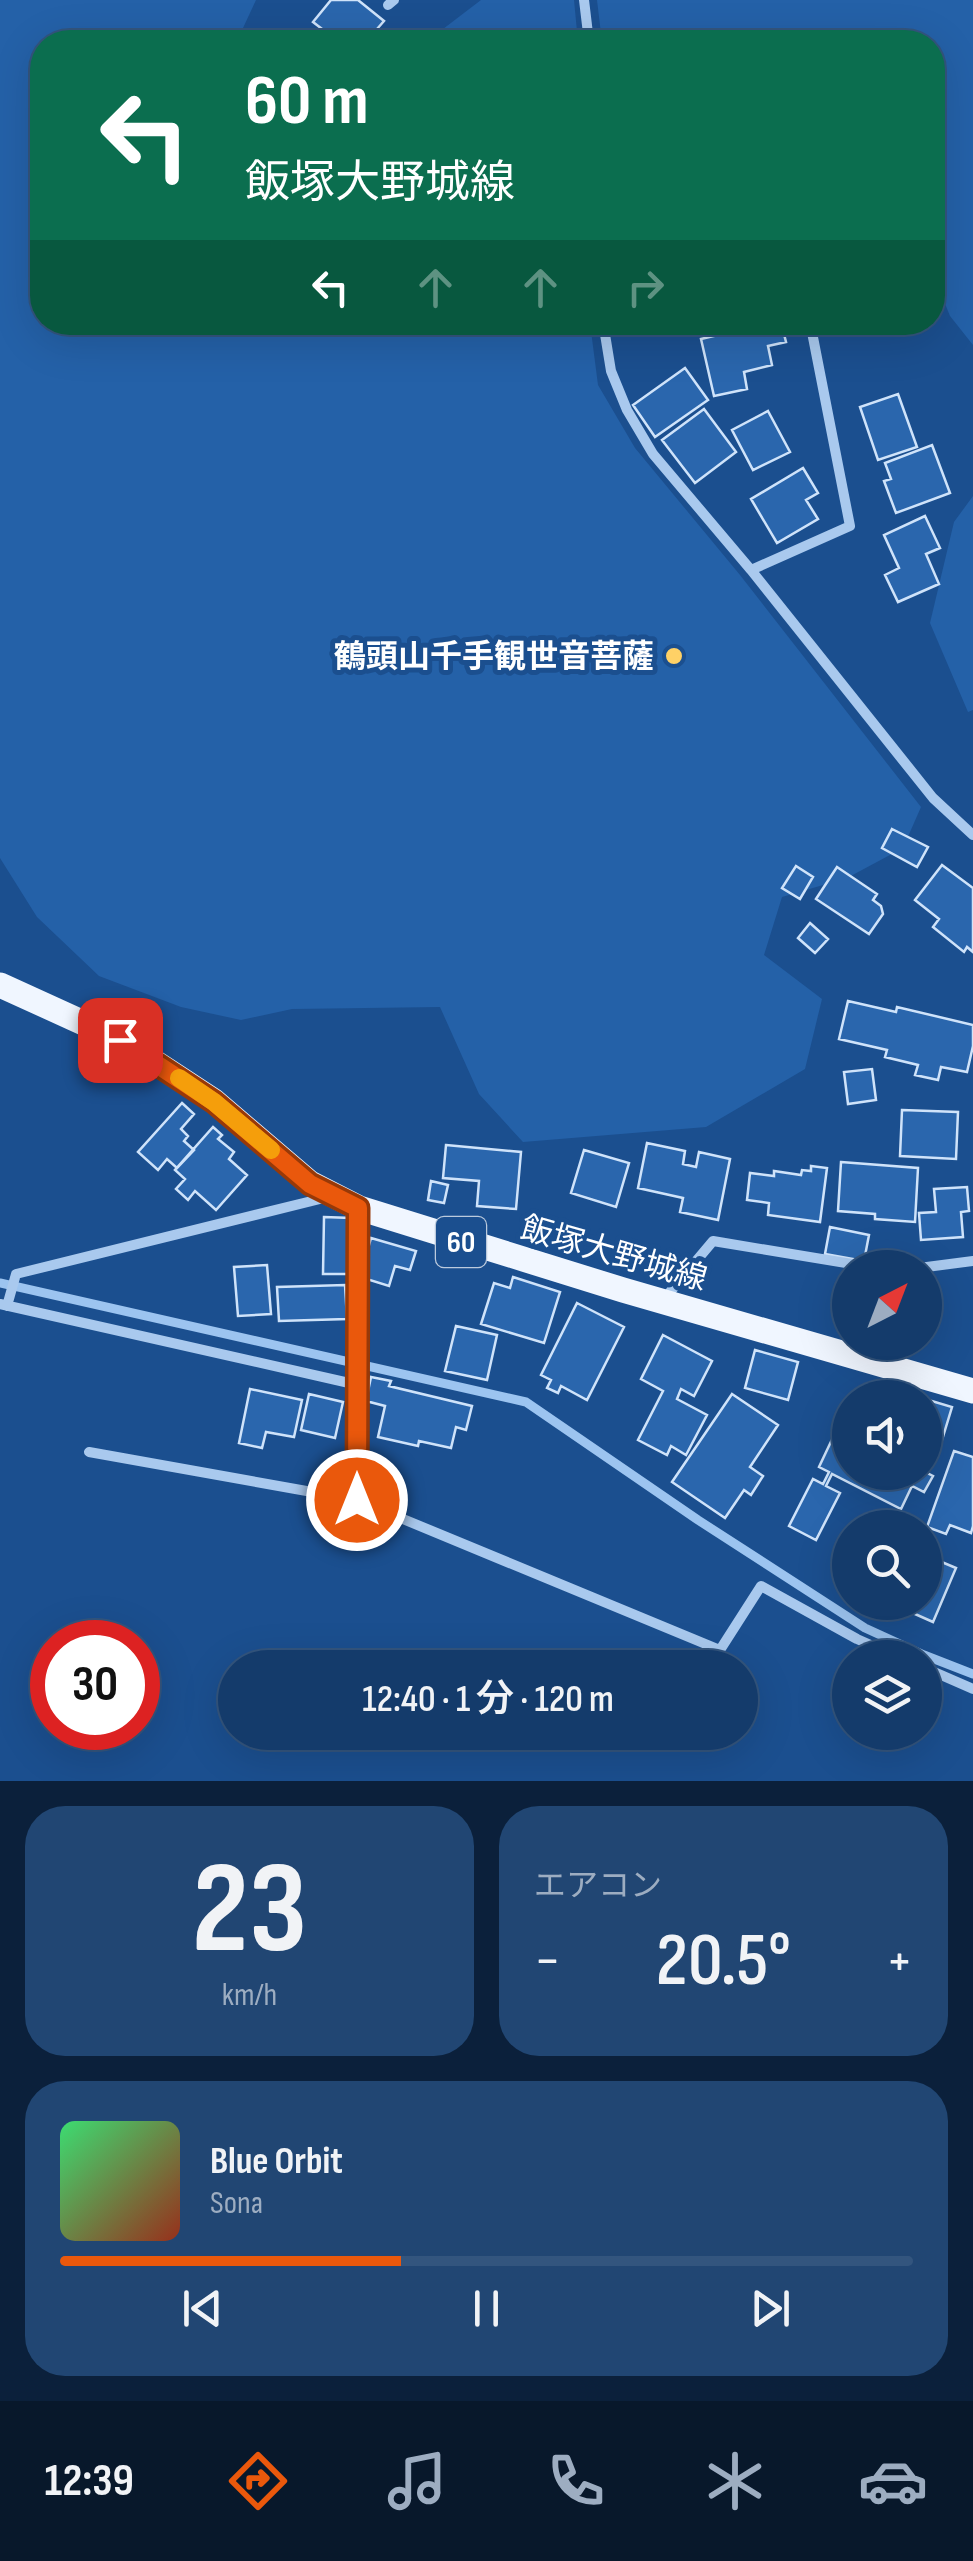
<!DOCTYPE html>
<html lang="ja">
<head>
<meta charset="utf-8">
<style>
	body { margin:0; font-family:"Sofia Sans Condensed","Noto Sans JP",sans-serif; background:#214673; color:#f1f3f6; height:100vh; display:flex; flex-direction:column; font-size:38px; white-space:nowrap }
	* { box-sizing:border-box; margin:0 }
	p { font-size:32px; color:#9dadc1 }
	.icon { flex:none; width:55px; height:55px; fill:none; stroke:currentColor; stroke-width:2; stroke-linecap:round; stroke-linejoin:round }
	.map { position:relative; height:1781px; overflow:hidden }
	.drawer { display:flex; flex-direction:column; gap:25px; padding:25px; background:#0b203b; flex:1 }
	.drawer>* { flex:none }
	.top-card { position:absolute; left:30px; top:30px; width:915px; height:305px; border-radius:40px; box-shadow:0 10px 40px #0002,0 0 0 2px #33557e; background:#0b6e4f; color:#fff; overflow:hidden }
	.needle { width:65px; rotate:42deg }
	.tools { position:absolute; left:832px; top:1250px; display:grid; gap:20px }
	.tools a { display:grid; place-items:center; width:110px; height:110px; border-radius:50%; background:#143b6b; box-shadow:0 10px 40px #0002,0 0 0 2px #33557e; font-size:50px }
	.speed { position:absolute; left:30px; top:1620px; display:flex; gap:20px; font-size:50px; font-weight:700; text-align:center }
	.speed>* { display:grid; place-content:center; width:130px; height:130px; border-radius:50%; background:#143b6b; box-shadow:0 10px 40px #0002,0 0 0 2px #33557e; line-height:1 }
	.speed .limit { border:15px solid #d22; background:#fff; color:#111 }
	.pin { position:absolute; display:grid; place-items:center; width:85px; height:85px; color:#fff; margin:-42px; border-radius:20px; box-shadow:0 5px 15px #0006 }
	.me { position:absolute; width:110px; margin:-55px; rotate:0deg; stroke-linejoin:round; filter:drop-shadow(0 0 8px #0008) }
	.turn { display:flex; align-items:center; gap:35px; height:210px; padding:0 50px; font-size:45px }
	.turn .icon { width:130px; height:130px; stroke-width:2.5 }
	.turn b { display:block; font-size:70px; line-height:85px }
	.lanes { display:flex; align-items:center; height:95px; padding:0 50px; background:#0003; justify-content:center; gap:50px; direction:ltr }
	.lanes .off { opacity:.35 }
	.big { font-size:75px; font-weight:600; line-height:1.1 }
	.drawer .tile { flex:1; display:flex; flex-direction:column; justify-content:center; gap:15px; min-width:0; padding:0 35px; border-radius:40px; background:#214673 }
	.drawer .dial { align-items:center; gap:0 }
	.dial b { font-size:130px; line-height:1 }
	.song { display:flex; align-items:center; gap:30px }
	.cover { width:120px; height:120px; border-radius:15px; background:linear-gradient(135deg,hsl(140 70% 55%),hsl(10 70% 35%)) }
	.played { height:10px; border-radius:5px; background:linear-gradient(90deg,#ea580c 40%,#33557e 40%) }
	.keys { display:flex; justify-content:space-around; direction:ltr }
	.heat { display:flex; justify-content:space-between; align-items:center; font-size:55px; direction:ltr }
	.drawer .tiles { flex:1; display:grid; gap:25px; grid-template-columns:1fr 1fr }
	.tile:last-child { grid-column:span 2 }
	.trip { position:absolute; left:218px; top:1650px; width:540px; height:100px; border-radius:50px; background:#143b6b; box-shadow:0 10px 40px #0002,0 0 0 2px #33557e; font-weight:600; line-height:100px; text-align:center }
	.dock { display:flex; height:160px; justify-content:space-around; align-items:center; background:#08182b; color:#9dadc1 }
	.dock .icon { width:70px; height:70px }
	.dock .active { color:#ea580c }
	.dock b { font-size:45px; color:#f1f3f6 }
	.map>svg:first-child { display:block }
</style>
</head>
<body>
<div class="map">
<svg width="973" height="1781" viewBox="0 0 973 1781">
	<rect width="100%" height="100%" fill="#1b4f8f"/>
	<!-- green -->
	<path fill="#2461a8" d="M0,0H256L243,28L246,42H42V322L590,323L598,385L635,448L740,575L921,807L903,848L847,878L782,897L764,955L822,999L805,1069L706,1127L523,1142L479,1094L440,1007L292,1009L241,1020L181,1007L99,976L37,917L0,858Z
		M481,0H574L578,42H426Z
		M597,0H973V345L950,316L933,274L932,42H602Z
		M973,496V710L968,712L930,623L954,522Z"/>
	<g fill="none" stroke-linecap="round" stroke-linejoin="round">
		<!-- stream -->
		<path stroke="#9cc4f0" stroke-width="9" d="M0,1283L526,1402L698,1520L865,1628L924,1655L973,1674"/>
	</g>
	<!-- building -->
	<path fill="#2a66ad" stroke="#cfe3fa" stroke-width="2.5" d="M331,0H358L384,21L377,29L393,42H339L313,22Z
		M774,322H781L786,342L768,346L772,365L744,372L747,389L714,396L701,339Z
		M837,322H875L876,328L839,335Z
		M685,368L708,400L655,437L633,405Z
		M898,394L917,447L878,460L860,407Z
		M704,409L736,452L695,483L662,440Z
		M768,411L790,452L753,470L732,430Z
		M932,445L950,493L896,513L884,481L891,479L885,463Z
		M803,468L818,493L806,500L818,519L777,543L751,499Z
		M925,516L940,548L926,554L939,584L898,602L885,575L899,568L884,535Z
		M892,829L928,847L917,867L882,848Z
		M942,865L973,888V952L967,947L964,952L933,927L939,919L915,900Z
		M796,866L813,877L800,899L782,888Z
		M837,867L877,894L873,900L881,906L883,914L869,934L816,899Z
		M810,923L828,939L815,953L798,938Z
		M848,1001L896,1012L897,1007L973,1025V1046L967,1072L941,1067L938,1080L915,1075L918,1065L885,1057L887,1050L839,1039Z
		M872,1069L876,1100L848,1104L844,1072Z
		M182,1103L194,1114L181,1129L188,1136L184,1141L194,1150L177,1168L167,1159L158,1170L138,1152Z
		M902,1110L958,1112L956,1159L900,1156Z
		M213,1127L222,1135L218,1139L234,1152L229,1159L247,1175L216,1210L195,1191L188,1200L176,1189L185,1179L175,1170Z
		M647,1143L685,1151L683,1164L696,1167L699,1152L730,1159L718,1220L680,1212L683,1198L638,1188Z
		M446,1145L521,1152L516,1209L477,1206L479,1181L443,1178Z
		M584,1150L629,1163L616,1207L571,1193Z
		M841,1162L918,1168L915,1222L875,1219V1214L838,1211Z
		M811,1166L827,1168L820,1222L768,1215L769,1203L747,1200L750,1173L774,1176V1171L801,1175L802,1170L811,1171Z
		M431,1181L448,1185L444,1203L428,1200Z
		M967,1187L969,1211L961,1212L963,1237L921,1240L919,1213L936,1212L934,1189Z
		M324,1217L351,1218L350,1274H323Z
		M830,1227L869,1235L864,1261L825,1254Z
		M371,1238L416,1251L410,1270L395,1266L389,1286L360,1277Z
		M267,1265L271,1314L238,1316L234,1267Z
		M513,1277L560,1292L544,1343L481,1324L494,1283L510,1288Z
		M345,1285L347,1319L279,1321L277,1287Z
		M577,1303L624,1327L587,1400L561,1386L558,1393L547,1388L551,1380L541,1375Z
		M456,1326L497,1335L487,1380L445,1371Z
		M663,1335L712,1361L694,1396L681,1389L677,1399L707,1415L686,1455L671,1446L667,1455L638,1440L663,1391L641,1379Z
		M755,1350L798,1362L788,1400L745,1388Z
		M371,1377L391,1381L389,1386L472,1406L466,1430L456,1427L451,1448L419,1441L418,1446L378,1437L385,1406L366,1401Z
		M250,1389L302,1400L294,1437L266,1432L262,1448L239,1443Z
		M309,1394L343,1402L335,1438L301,1430Z
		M732,1394L778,1425L750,1467L763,1476L751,1495L744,1490L725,1518L672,1482Z
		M925,1399L952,1407L942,1440L925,1428Z
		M836,1431L848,1436L850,1433V1472H925L933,1476L924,1492L912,1486L901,1509L832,1474L826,1486L840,1493L816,1540L789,1526L813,1479L823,1484L829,1472L819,1467Z
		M954,1451L973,1457V1526L971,1533L950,1525L946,1534L927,1527Z
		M925,1555L956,1568L933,1622L888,1602H925Z"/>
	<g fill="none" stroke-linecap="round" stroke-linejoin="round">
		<!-- street -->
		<path stroke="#a9c9ee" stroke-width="10" d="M584,0L589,42
			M388,5L394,0
			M603,322L611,371L627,410L653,454L751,570L933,798L973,835
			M751,570L850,526L810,322
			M919,1268L973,1261
			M665,1298L713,1241L876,1268
			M0,1304L358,1385L357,1500L720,1650L761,1586L857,1639L900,1658
			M7,1306L16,1274L328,1197
			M358,1385L359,1211
			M89,1452L357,1500
			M925,1668L973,1689"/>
		<!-- primary -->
		<path stroke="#f0f6ff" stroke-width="25" d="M0,985L121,1040L214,1101L310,1183L359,1208L623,1290L973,1391"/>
	</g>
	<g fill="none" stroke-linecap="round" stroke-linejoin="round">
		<!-- route casing -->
		<g stroke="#983908" stroke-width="25">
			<path id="route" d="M120,1040L214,1102L310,1184L358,1208L357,1500"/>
		</g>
		<!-- route -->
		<use href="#route" stroke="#ea580c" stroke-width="18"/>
		<!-- slow -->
		<path stroke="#f59e0b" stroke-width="18" d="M179,1078L214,1102L271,1150"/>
	</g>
	<!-- markers -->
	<circle fill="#ffd166" stroke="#1b4f8f" stroke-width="4" cx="674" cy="656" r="10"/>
	<g text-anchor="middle" stroke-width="10" stroke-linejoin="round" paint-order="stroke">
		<!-- shield labels -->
		<rect fill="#1b4f8f" stroke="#bbcadd" stroke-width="2.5" x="436" y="1217" width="50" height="50" rx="8"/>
		<g font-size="30" font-weight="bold" fill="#fff">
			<text x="461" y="1252">60</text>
		</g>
		<!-- poi labels -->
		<g font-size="32" font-weight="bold" fill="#fff" stroke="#1b4f8f" text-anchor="end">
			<text x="654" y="667">鶴頭山千手観世音菩薩</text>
		</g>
		<!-- street labels -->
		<g font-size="32" fill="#fff" stroke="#1b4f8f">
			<text transform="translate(614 1253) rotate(16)" y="11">飯塚大野城線</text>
		</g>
	</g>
</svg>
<div class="tools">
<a><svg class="needle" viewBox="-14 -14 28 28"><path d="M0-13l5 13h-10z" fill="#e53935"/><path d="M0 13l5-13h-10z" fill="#9dadc1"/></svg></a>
<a><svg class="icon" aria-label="sound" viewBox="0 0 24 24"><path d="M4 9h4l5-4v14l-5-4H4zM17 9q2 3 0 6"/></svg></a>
<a><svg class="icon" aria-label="search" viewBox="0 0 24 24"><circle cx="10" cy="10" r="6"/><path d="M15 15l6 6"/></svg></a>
<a><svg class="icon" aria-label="layers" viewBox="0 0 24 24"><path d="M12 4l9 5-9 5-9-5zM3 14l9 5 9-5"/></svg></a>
</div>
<div class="speed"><div class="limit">30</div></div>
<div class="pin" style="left:120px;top:1040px;background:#d93025"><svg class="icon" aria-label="arrive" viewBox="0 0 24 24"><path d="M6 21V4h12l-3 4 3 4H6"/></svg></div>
<svg class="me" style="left:357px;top:1500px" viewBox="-20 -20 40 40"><circle r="17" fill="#ea580c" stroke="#fff" stroke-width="3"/><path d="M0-11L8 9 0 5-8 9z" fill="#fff"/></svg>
<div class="trip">12:40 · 1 分 · 120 m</div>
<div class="top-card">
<div class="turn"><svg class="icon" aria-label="left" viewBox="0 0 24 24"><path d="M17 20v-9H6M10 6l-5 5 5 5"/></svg><div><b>60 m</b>飯塚大野城線</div></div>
<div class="lanes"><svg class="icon" aria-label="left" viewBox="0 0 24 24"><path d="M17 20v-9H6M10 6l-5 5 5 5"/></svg><svg class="icon off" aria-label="ahead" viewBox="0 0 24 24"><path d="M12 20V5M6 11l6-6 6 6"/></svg><svg class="icon off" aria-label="ahead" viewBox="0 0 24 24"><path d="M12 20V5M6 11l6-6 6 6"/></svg><svg class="icon off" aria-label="right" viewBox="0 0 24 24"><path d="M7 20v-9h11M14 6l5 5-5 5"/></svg></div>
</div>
</div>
<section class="drawer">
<div class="tiles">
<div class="tile dial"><b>23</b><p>km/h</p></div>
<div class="tile"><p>エアコン</p>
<div class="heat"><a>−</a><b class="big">20.5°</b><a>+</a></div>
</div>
<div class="tile">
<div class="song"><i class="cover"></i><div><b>Blue Orbit</b><p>Sona</p></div></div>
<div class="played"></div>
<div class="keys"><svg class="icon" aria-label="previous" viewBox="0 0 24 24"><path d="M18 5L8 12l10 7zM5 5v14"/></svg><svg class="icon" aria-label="pause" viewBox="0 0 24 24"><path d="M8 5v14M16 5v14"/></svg><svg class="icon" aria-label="next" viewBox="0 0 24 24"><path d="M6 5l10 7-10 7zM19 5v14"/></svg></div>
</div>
</div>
</section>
<nav class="dock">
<b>12:39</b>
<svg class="icon active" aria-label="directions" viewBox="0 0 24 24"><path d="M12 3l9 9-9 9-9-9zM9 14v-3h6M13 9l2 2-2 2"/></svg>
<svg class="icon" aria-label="music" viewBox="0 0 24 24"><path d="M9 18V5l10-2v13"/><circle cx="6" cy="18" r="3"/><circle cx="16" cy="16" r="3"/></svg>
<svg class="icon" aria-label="phone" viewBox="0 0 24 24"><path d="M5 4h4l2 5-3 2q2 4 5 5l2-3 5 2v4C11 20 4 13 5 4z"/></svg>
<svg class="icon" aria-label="climate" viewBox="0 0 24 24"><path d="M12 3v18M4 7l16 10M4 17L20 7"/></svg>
<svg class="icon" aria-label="car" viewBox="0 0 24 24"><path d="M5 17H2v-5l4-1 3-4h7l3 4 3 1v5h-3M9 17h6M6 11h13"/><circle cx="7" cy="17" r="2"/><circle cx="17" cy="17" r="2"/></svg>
</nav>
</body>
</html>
